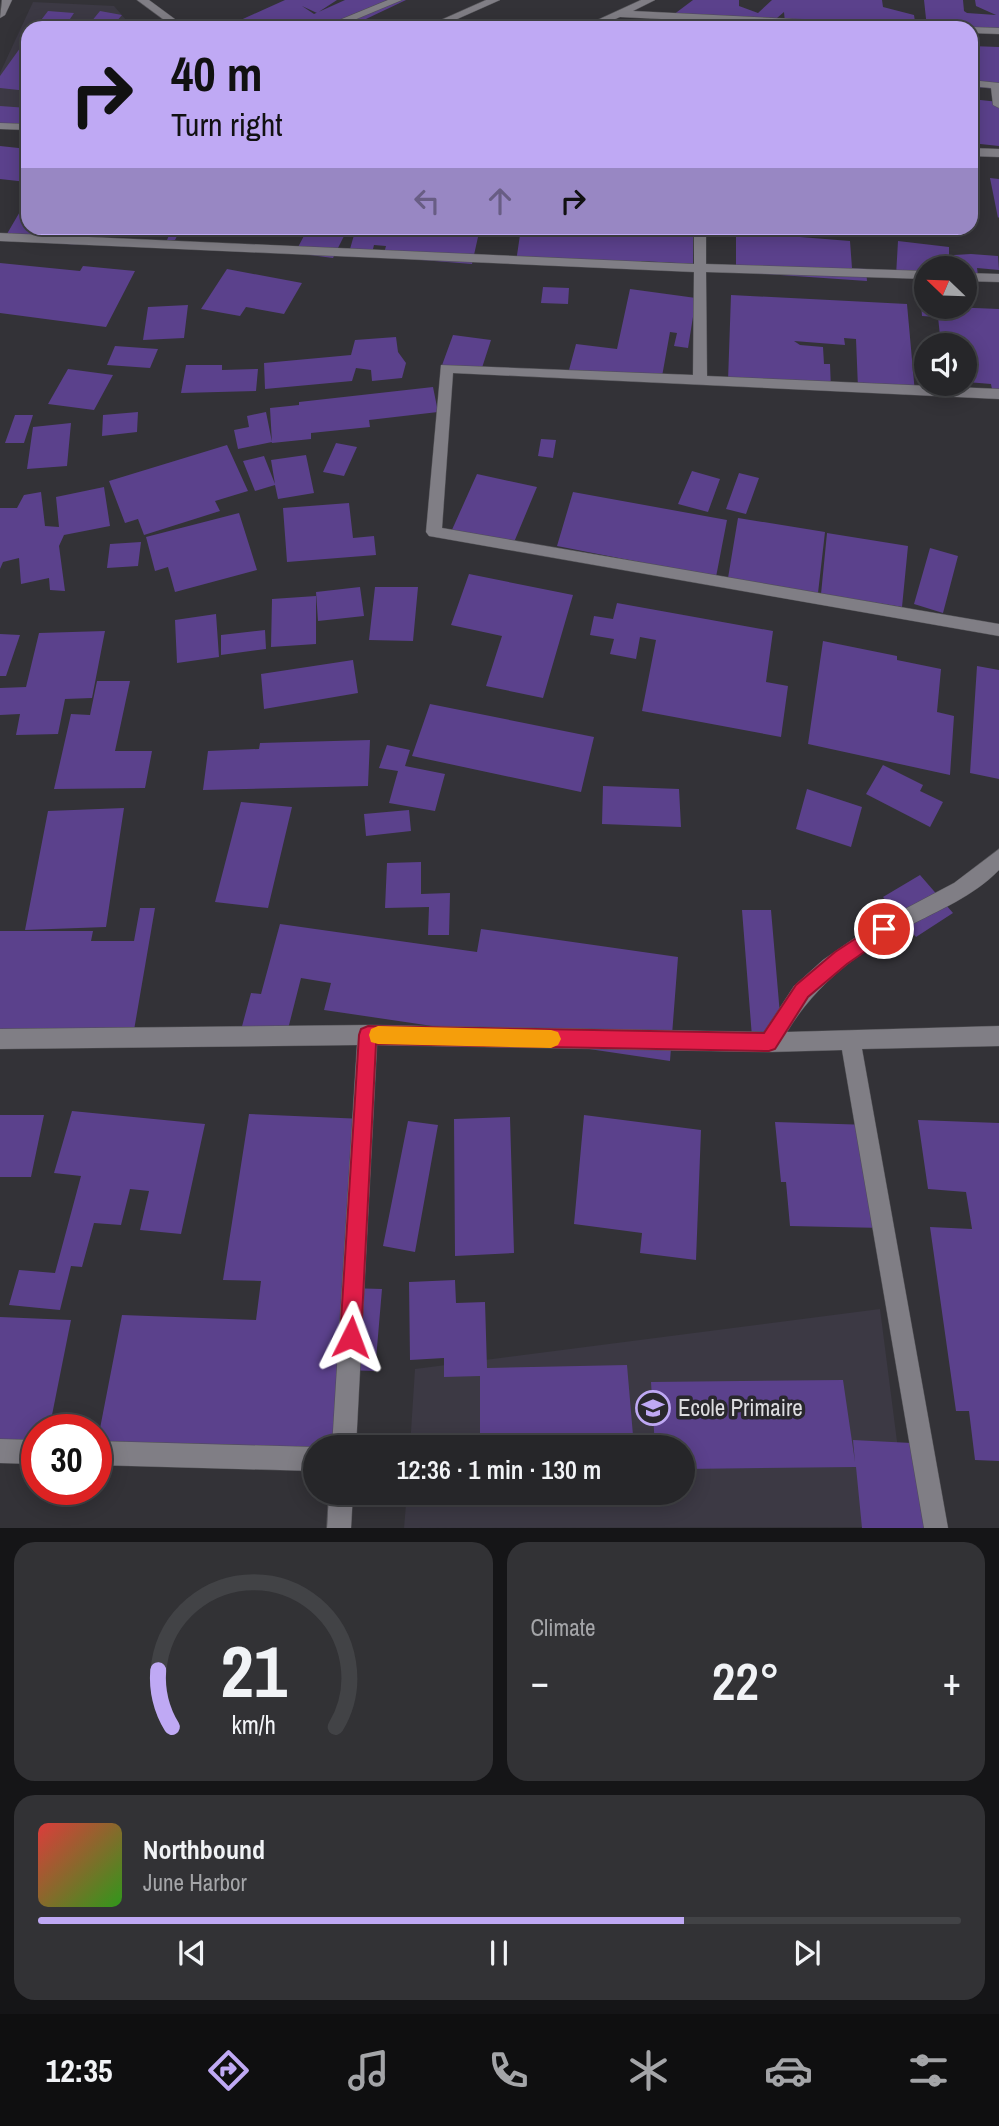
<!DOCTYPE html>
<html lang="en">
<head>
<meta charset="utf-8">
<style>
	body { margin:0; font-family:"Archivo Narrow",sans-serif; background:#323235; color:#f1f3f6; height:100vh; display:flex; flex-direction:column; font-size:26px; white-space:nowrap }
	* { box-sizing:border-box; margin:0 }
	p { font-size:23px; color:#a4a5a8 }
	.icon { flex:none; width:38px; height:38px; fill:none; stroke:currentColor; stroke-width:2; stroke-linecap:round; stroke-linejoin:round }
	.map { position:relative; height:1528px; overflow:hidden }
	.side { display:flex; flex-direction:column; gap:14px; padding:14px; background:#151517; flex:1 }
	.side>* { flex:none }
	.guide { position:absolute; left:21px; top:21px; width:957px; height:214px; border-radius:21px; box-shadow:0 4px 18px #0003,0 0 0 2px #424346; background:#bfa9f4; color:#111; overflow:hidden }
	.needle { width:46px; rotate:293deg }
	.buttons { position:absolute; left:914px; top:256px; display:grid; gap:14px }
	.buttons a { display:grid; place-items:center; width:63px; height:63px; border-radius:50%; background:#262629; box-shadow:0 4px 18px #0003,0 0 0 2px #424346; font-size:35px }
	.speed { position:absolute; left:21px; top:1414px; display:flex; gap:14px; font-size:35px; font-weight:700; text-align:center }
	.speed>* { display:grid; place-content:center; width:91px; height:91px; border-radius:50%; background:#262629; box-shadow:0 4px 18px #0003,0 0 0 2px #424346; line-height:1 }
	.speed .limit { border:10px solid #d22; background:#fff; color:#111 }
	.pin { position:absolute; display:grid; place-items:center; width:60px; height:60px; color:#fff; margin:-30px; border:4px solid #fff; border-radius:50%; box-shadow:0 2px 7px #0007 }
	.me { position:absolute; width:77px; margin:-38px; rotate:3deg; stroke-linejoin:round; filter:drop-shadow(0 0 5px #0008) }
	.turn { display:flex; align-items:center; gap:24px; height:147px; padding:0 35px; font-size:32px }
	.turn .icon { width:91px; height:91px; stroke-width:2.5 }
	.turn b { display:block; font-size:49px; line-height:60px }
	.lanes { display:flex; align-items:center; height:66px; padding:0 35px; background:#0003; justify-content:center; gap:35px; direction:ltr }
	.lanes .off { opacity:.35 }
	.big { font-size:52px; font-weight:600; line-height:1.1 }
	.side .widget { flex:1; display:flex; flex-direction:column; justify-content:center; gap:10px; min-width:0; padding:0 24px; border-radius:21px; background:#323235 }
	.side .dial { align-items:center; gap:0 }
	.dial svg { height:182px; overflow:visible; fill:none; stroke:#424346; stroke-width:7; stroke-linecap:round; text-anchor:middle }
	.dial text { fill:#f1f3f6; stroke:none }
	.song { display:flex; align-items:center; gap:21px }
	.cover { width:84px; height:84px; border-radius:10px; background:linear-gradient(135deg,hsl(0 70% 55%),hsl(110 70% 35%)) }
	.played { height:7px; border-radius:4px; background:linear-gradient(90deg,#bfa9f4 70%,#424346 70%) }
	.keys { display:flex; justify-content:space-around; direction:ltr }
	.heat { display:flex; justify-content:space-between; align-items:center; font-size:38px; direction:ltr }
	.side .tiles { flex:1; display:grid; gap:14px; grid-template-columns:1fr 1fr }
	.widget:last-child { grid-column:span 2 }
	.trip { position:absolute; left:303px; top:1435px; width:392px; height:70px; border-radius:35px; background:#262629; box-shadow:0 4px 18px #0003,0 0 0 2px #424346; font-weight:600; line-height:70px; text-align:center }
	.tabs { display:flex; height:112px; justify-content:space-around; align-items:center; background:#0f0f10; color:#a4a5a8 }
	.tabs .icon { width:49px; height:49px }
	.tabs .current { color:#bfa9f4 }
	.tabs b { font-size:32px; color:#f1f3f6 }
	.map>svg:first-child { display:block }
</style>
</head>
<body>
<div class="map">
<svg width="999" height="1528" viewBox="0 0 999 1528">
	<rect width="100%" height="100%" fill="#333237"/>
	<!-- built -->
	<path fill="#3c3944" d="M33,2L114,6L133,28H28V122L0,121V73Z
		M880,1309L908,1527L404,1528L407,1493H682V1447H410L415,1369Z"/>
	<!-- building -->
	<path fill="#5b418c" d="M285,0H337L317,13L302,6L314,14L345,0H406L347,28H223Z
		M693,0H739V6L758,13L772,0H882L883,7L914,15L916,28L847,25L843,28L785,23L784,12L770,24L669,18Z
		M924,0H963L964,11L967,13L996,15L976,6L975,0H999V33L971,28H927Z
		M48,11L74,13L64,28H35Z
		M100,11L122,15L111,28H86Z
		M28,37V91L0,88V76Z
		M971,46L999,47V89L971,87Z
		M971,99L999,102V146L971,143Z
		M0,106L28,108V130L0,128Z
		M0,146L28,149L27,182L0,179Z
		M990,178L999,179V217L998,218Z
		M25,203L28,204V228H90L80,245L4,239Z
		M166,228H181L175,240H167L170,233H164Z
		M308,228H348L333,258L295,253Z
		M356,228H480L472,264L383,257L386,246L374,245L371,257L348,256Z
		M521,228H693V264L641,261L640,269L516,262Z
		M726,228H799L800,237L850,241L852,268L866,269L867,281L736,272V234H726Z
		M898,241L949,247V268H926V280L896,276Z
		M971,254L998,256L999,270L977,268L979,282L964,281V268H956L954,255Z
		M0,263L80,271L83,266L135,271L106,327L0,313Z
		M227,269L302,283L284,314L246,307L240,316L201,309Z
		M543,287L569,288L568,304L541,303Z
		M630,289L696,298L688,348L674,346L677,333L670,332L661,382L569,370L576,344L617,349Z
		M731,295L907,304L915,393L858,388L856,339L844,338L845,345L794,341L800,345L823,347L824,364H830L831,389L728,381Z
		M921,303H926V306L999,309V395H993L991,384L967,382L968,389L945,387V383H964V345H941L938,317L922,316Z
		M188,305L184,338L143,340L148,307Z
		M453,335L491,340L480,374L441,368Z
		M396,337L398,352L406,363L402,378L372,381L371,370L356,368L352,381L265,389L264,363L351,355L355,340Z
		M115,346L158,349L150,368L107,365Z
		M186,365H222V370L258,369L256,391L181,393Z
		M68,369L113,375L94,410L48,404Z
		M433,387L438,412L369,420L370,427L311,433V439L272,443L270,408L299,405V402Z
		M138,412L137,432L102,436L103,415Z
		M266,412L272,442L238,449L234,430L249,427L247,416Z
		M15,415H33L24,443H5Z
		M71,423L67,466L27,469L33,427Z
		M541,439L556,440L553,458L538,456Z
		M336,443L357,447L344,476L323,472Z
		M227,445L248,491L215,501L220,511L144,535L138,519L125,523L109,481Z
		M306,455L314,493L278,499L275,485L255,491L243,461L264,456L275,484L271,460Z
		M692,471L720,479L708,512L678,504Z
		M739,473L759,478L746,514L726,509Z
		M477,474L537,487L512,547L451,532Z
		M104,487L110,526L64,535L59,546L65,591L50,590L49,578L21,584L19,558L3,562L0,569V508H17L24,495L41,492L45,526L59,527L56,497Z
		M573,492L727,520L716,577L557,546Z
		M349,503L353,538L374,536L376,555L287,562L283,508Z
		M239,513L257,570L175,592L168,567L155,571L146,537Z
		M738,518L825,532L818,593L728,578Z
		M827,533L908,546L902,607L821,594Z
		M141,542L138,566L107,568L110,544Z
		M930,548L958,556L943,613L914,604Z
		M469,574L573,595L543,698L486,686L502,636L451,625Z
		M360,587L364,616L318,621L316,592Z
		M375,587H418L413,641L369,640Z
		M316,596V644L271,647L272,599Z
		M617,603L773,631L766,682L788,686L781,737L642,711L656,640L640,637L636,659L610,654L614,639L590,635L594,616L613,619Z
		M216,614L219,657L177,663L175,620Z
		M265,630L266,649L221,655V635Z
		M105,631L92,698L65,699L58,734L16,735L20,714L0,715V688L26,687L39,633Z
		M0,634L20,635L6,676H0Z
		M823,641L897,656V660L941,669L937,712L954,716L950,775L808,744Z
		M353,660L358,693L264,709L261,674Z
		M977,666L999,670V779L970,773Z
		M97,681H130L115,751H152L145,788L54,789L71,714L90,715Z
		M430,704L594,737L581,792L412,756Z
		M370,740L368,786L203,790L208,751L259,749L260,743Z
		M387,745L410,750L405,766L445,774L435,811L389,803L398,771L379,768Z
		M883,765L923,785L920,791L943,802L930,827L866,794Z
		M603,786L679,789L681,827L602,824Z
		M807,789L862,807L851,847L796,829Z
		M241,802L292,807L268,908L215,902Z
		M124,808L106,927L25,930L48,811Z
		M409,810L411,831L366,836L364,814Z
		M421,862V894L450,893L449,935H428L429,907L385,908L387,863Z
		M920,875L953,913L916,937L883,897Z
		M140,908H155L133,1036H0V931H93L91,941H134Z
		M742,910H771L782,1038L752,1037Z
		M280,924L477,952L481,929L678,957L670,1061L324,1010L331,983L301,978L286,1037L241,1030L251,993L261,994Z
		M72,1111L205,1124L181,1234L140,1230L149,1191L130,1189L121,1225L94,1223L82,1267L71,1266L60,1310L9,1305L19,1270L55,1273L81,1176L54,1173Z
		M249,1114L364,1119L348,1288L382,1289L375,1371L343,1370L335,1447H315V1467L96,1449L122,1315L256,1320L261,1281L223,1280Z
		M0,1115H44L31,1177H0Z
		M584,1115L701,1130L696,1260L640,1253L642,1233L574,1224Z
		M510,1117L514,1253L455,1256L454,1119Z
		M918,1120L999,1123V1461L975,1460L969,1411H956L930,1227L972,1229L966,1192L928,1189Z
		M408,1121L438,1125L415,1252L383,1246Z
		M775,1122L870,1125L884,1228L790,1226L786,1182H781Z
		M455,1280L456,1303L485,1302L487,1368L627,1365L634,1447H480V1376L444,1377V1358L410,1360L409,1282Z
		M0,1317L71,1320L49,1430H37V1458L0,1456Z
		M843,1380L855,1462L853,1440L931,1444L942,1528H862L856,1467L682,1469V1447H655L651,1382Z"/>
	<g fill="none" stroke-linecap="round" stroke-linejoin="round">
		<!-- minor casing -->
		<g stroke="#515155" stroke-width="1">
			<path id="minor" d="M2,0H12L5,15L0,18Z
				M137,0H149L187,28H175Z
				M388,0H402L335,28H320Z
				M486,0H500L437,28H423Z
				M641,0H655L633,11L914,25L919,28H848L620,17L594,28H580Z
				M971,27L999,28V34L971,33V28H967Z
				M971,80L999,83V108L993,105L991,88L971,86Z
				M0,123L28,124V130L0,129Z
				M971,148L999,149V157L971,156Z
				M694,228H706V264L926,271V279L706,272L707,376L999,389V399L453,373L442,528L999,624V636L429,536L426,532L441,365L693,375L694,272L0,241V233L694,264Z
				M964,273L999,274V282L964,281Z
				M999,849V870C974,896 939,910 907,927C858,952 816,984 787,1032L999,1026V1046L862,1049L948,1528H924L842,1050L769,1052L377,1045L356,1447H332L357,1045L0,1049V1029L368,1025L764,1032L794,986L823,960L869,928L954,883Z
				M0,1439L37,1440V1464L0,1463Z
				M96,1441L315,1447V1471L96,1465Z
				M329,1493H353L351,1528H327Z"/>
		</g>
		<!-- minor -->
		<use href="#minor" fill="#807e85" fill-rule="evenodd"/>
	</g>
	<!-- route -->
	<path fill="#e11d48" stroke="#92132f" stroke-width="2" d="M884,920L890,923L893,929L890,934L847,964L808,997L775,1049L769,1051L376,1044L361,1337L358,1345L351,1348L343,1345L340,1337L359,1035L361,1029L368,1026L764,1033L796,985L835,952Z"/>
	<!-- slow -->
	<path fill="#f59e0b" d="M378,1026L551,1030L558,1032L561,1039L558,1045L551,1048L378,1044L371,1042L369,1035L371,1029Z"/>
	<!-- icons -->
	<defs>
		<g id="school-ring" transform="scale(1.75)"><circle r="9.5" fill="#29282d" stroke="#bfa9f4" stroke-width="1.5"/><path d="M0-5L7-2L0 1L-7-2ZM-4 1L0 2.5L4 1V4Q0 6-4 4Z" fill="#bfa9f4"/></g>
	</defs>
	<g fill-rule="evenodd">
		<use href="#school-ring" x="653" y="1408"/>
	</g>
	<g text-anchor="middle" stroke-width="7" stroke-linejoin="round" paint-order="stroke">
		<!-- near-poi labels -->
		<g font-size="23" fill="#dddde0" stroke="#29282d" text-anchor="start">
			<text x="678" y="1416">Ecole Primaire</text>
		</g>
	</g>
</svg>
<div class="buttons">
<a><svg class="needle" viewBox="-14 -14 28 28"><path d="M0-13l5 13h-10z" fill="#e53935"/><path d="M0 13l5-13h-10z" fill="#a4a5a8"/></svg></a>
<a><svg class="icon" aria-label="sound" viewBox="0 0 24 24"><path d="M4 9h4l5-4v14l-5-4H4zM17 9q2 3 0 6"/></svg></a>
</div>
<div class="speed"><div class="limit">30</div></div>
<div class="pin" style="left:884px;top:929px;background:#d93025"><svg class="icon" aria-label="arrive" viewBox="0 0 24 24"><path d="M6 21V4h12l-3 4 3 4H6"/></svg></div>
<svg class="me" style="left:351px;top:1337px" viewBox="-20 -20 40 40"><path d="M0-17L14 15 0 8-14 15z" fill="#e11d48" stroke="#fff" stroke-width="4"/></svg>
<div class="trip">12:36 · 1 min · 130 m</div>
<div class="guide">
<div class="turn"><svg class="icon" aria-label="right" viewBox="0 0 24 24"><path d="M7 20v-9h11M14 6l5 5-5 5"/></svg><div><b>40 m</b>Turn right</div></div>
<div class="lanes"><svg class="icon off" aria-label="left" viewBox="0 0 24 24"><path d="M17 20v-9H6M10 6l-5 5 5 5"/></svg><svg class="icon off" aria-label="ahead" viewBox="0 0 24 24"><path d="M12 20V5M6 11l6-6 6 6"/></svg><svg class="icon" aria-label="right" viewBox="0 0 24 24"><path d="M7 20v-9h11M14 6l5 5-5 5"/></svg></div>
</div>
</div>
<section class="side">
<div class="tiles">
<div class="widget dial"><svg viewBox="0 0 100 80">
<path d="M14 69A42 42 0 1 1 86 69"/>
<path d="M14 69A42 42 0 0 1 8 44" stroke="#bfa9f4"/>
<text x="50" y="56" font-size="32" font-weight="700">21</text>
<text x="50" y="72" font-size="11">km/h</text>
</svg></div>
<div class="widget"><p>Climate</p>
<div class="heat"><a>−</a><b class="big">22°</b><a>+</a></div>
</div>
<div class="widget">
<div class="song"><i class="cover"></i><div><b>Northbound</b><p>June Harbor</p></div></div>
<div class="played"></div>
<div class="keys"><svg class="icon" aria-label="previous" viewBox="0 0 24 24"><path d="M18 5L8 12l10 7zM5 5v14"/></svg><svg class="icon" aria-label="pause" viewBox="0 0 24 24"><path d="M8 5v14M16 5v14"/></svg><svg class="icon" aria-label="next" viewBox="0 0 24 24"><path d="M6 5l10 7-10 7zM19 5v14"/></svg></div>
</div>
</div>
</section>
<nav class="tabs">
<b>12:35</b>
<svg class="icon current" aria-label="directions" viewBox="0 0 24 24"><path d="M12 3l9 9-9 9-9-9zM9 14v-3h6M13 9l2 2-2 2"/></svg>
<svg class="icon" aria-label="music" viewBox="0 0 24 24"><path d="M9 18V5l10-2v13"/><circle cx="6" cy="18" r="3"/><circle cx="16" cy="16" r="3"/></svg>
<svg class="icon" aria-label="phone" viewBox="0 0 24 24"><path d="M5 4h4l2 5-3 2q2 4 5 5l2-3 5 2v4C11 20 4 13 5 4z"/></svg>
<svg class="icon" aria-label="climate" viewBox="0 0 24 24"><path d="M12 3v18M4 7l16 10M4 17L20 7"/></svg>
<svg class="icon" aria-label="car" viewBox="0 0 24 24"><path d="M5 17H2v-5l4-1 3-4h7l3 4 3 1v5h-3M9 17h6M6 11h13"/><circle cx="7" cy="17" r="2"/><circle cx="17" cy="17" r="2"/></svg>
<svg class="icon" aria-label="filters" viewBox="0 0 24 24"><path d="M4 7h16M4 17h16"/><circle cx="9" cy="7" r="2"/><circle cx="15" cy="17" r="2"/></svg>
</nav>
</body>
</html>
